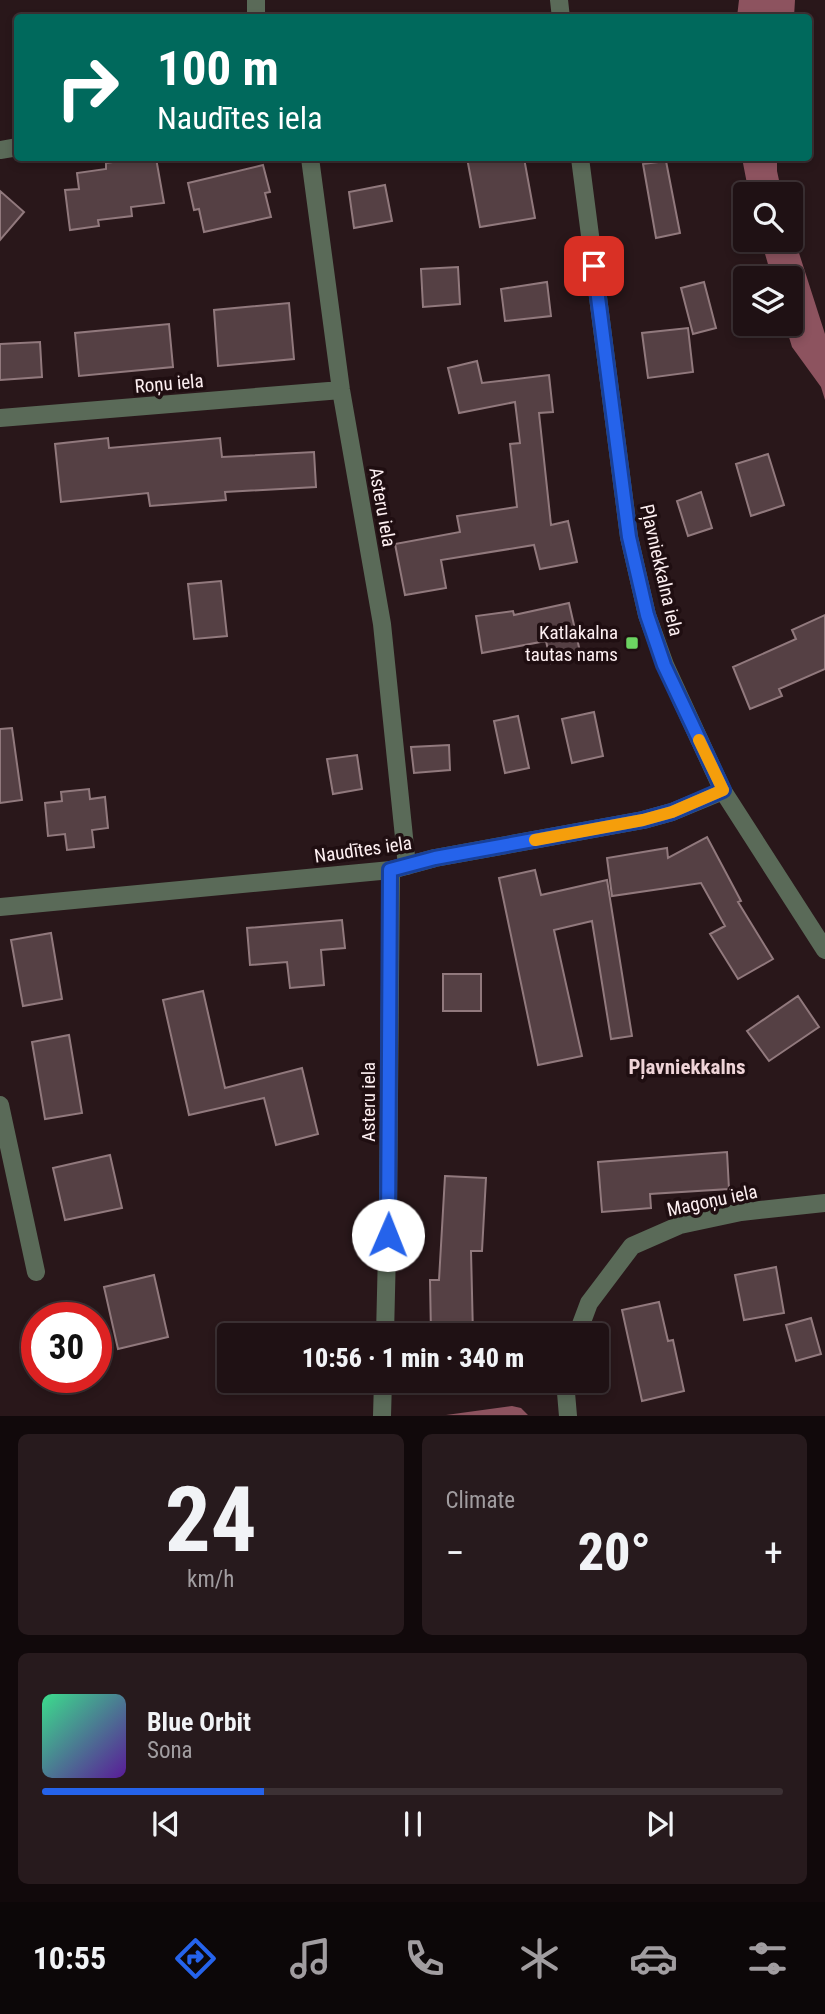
<!DOCTYPE html>
<html lang="en">
<head>
<meta charset="utf-8">
<style>
	body { margin:0; font-family:"Roboto Condensed",sans-serif; background:#271a1d; color:#f1f3f6; height:100vh; display:flex; flex-direction:column; font-size:26px; white-space:nowrap }
	* { box-sizing:border-box; margin:0 }
	p { font-size:23px; color:#a19da0 }
	.icon { flex:none; width:38px; height:38px; fill:none; stroke:currentColor; stroke-width:2; stroke-linecap:round; stroke-linejoin:round }
	.map { position:relative; height:1416px; overflow:hidden }
	.drawer { display:flex; flex-direction:column; gap:18px; padding:18px; background:#11090b; flex:1 }
	.drawer>* { flex:none }
	.banner { position:absolute; left:14px; top:14px; width:798px; height:147px; border-radius:7px; box-shadow:0 4px 10px #0003,0 0 0 2px #3c3134; background:#00695c; color:#fff; overflow:hidden }
	.controls { position:absolute; left:733px; top:182px; display:grid; gap:14px }
	.controls a { display:grid; place-items:center; width:70px; height:70px; border-radius:7px; background:#1f1114; box-shadow:0 4px 10px #0003,0 0 0 2px #3c3134; font-size:35px }
	.speed { position:absolute; left:21px; top:1302px; display:flex; gap:14px; font-size:35px; font-weight:700; text-align:center }
	.speed>* { display:grid; place-content:center; width:91px; height:91px; border-radius:50%; background:#1f1114; box-shadow:0 4px 10px #0003,0 0 0 2px #3c3134; line-height:1 }
	.speed .limit { border:10px solid #d22; background:#fff; color:#111 }
	.pin { position:absolute; display:grid; place-items:center; width:60px; height:60px; color:#fff; margin:-30px; border-radius:14px; box-shadow:0 4px 10px #0006 }
	.me { position:absolute; width:77px; margin:-38px; rotate:1deg; stroke-linejoin:round; filter:drop-shadow(0 0 5px #0008) }
	.turn { display:flex; align-items:center; gap:24px; height:147px; padding:0 28px; font-size:32px }
	.turn .icon { width:91px; height:91px; stroke-width:2.5 }
	.turn b { display:block; font-size:49px; line-height:60px }
	.big { font-size:52px; font-weight:800; line-height:1.1 }
	.drawer .tile { flex:1; display:flex; flex-direction:column; justify-content:center; gap:10px; min-width:0; padding:0 24px; border-radius:10px; background:#271a1d }
	.drawer .dial { align-items:center; gap:0 }
	.dial b { font-size:91px; line-height:1 }
	.song { display:flex; align-items:center; gap:21px }
	.cover { width:84px; height:84px; border-radius:10px; background:linear-gradient(135deg,hsl(150 70% 55%),hsl(270 70% 35%)) }
	.played { height:7px; border-radius:4px; background:linear-gradient(90deg,#2563eb 30%,#3c3134 30%) }
	.keys { display:flex; justify-content:space-around; direction:ltr }
	.heat { display:flex; justify-content:space-between; align-items:center; font-size:38px; direction:ltr }
	.drawer .tiles { flex:1; display:grid; gap:18px; grid-template-columns:1fr 1fr }
	.tile:last-child { grid-column:span 2 }
	.trip { position:absolute; left:217px; top:1323px; width:392px; height:70px; border-radius:7px; background:#1f1114; box-shadow:0 4px 10px #0003,0 0 0 2px #3c3134; font-weight:800; line-height:70px; text-align:center }
	.menu { display:flex; height:112px; justify-content:space-around; align-items:center; background:#0c0708; color:#a19da0 }
	.menu .icon { width:49px; height:49px }
	.menu .selected { color:#2563eb }
	.menu b { font-size:32px; color:#f1f3f6 }
	.map>svg:first-child { display:block }
</style>
</head>
<body>
<div class="map">
<svg width="825" height="1416" viewBox="0 0 825 1416">
	<rect width="100%" height="100%" fill="#29171a"/>
	<!-- water -->
	<path fill="#8d535f" d="M739,0H795L794,17H737Z
		M742,158H777V171L782,194H749Z
		M791,228L825,334V400L821,387L792,347L785,324H791V278H772L761,240H791Z
		M512,1406L521,1408L528,1415H446Z"/>
	<!-- building -->
	<path fill="#554044" stroke="#91797d" stroke-width="2" d="M134,158H156L164,203L131,207L132,216L98,220L99,226L70,230L65,190L79,189L77,173L106,169V163L134,159Z
		M467,158H524L535,218L480,227Z
		M666,161L680,233L656,238L643,164Z
		M263,165L270,192L265,193L271,217L204,232L199,209L194,210L188,183Z
		M385,185L392,221L354,228L349,192Z
		M0,191L24,212L0,240Z
		M458,267L460,304L423,307L421,269Z
		M547,282L551,316L505,321L501,289Z
		M704,282L716,328L693,334L681,288Z
		M289,303L294,359L218,366L214,310Z
		M169,324L173,367L79,376L75,333Z
		M688,328L693,372L648,378L642,333Z
		M40,342L42,377L0,380V344Z
		M477,361L482,383L549,375L553,412L539,413L551,525L568,521L577,562L540,569L534,545L441,560L446,588L405,595L395,544L460,532L457,516L517,507L510,444L520,443L515,402L459,413L448,368Z
		M108,438L109,448L220,438L222,457L314,452L316,487L225,492L226,500L150,506L148,493L61,502L55,444Z
		M768,454L784,505L751,516L736,464Z
		M701,492L712,528L688,536L677,501Z
		M221,581L227,636L194,639L188,584Z
		M569,603L581,656L551,663L546,641L482,653L476,616L513,611L514,615Z
		M825,615V669L779,689L782,696L750,709L733,667L796,639L792,630Z
		M594,712L603,756L572,763L562,719Z
		M518,716L529,768L505,773L494,721Z
		M12,728L22,800L0,803V729Z
		M449,745L450,770L414,773L411,747Z
		M357,755L362,789L333,794L327,759Z
		M89,789L90,799L105,797L108,828L92,830L94,847L67,850L65,834L48,836L45,803L62,801L61,792Z
		M707,837L741,901L738,902L773,959L738,979L710,934L725,926L701,883L612,896L607,858L667,848L668,858Z
		M535,870L541,895L607,880L632,1036L611,1039L592,921L554,930L582,1056L538,1065L499,878Z
		M342,920L345,948L321,950L324,985L290,988L287,962L250,965L247,928Z
		M51,933L62,999L23,1006L11,940Z
		M443,974H481V1011H443Z
		M203,991L225,1088L302,1068L318,1134L276,1145L264,1098L189,1115L163,1000Z
		M798,996L819,1027L769,1061L747,1031Z
		M69,1035L82,1113L45,1119L32,1042Z
		M727,1152L729,1189L650,1194L651,1208L602,1212L598,1162Z
		M110,1155L122,1208L65,1220L53,1168Z
		M445,1176L486,1178L482,1251H471L473,1335H431L430,1280H439Z
		M776,1267L784,1313L744,1320L735,1275Z
		M154,1275L168,1337L118,1349L104,1287Z
		M659,1302L668,1341L673,1340L684,1391L642,1401L622,1310Z
		M811,1318L821,1354L796,1361L786,1325Z"/>
	<g fill="none" stroke-linecap="round" stroke-linejoin="round">
		<!-- street -->
		<path stroke="#5a6a58" stroke-width="18" d="M559,0L561,18
			M256,18V0
			M0,150L18,147
			M310,158L341,390L382,624L407,866
			M580,158L629,537L647,615L665,665L723,791L825,950
			M0,418L341,390
			M0,907L391,870L435,858L643,820L672,812L723,791
			M0,1105L36,1272
			M385,1335L388,1209L391,870
			M577,1335L589,1303L632,1246L680,1225L741,1212L825,1203
			M565,1381L568,1416
			M382,1416L383,1381"/>
	</g>
	<g fill="none" stroke-linecap="round" stroke-linejoin="round">
		<!-- route casing -->
		<g stroke="#184099" stroke-width="18">
			<path id="route" d="M388,1235L390,870L435,858L643,820L672,812L723,790L664,665L647,615L629,537L594,266"/>
		</g>
		<!-- route -->
		<use href="#route" stroke="#2563eb" stroke-width="12"/>
		<!-- slow -->
		<path stroke="#f59e0b" stroke-width="12" d="M535,840L643,820L672,812L723,790L699,740"/>
	</g>
	<!-- markers -->
	<rect fill="#6cd362" stroke="#1f0e11" stroke-width="2.5" x="625" y="636" width="14" height="14" rx="3.5"/>
	<g text-anchor="middle" stroke-width="7" stroke-linejoin="round" paint-order="stroke">
		<!-- street labels -->
		<g font-size="19" fill="#fdeff1" stroke="#1f0e11">
			<text transform="translate(169 383) rotate(-5)" y="7">Roņu iela</text>
			<text transform="translate(383 507) rotate(80)" y="7">Asteru iela</text>
			<text transform="translate(662 570) rotate(77)" y="7">Pļavniekkalna iela</text>
			<text transform="translate(363 849) rotate(-8)" y="7">Naudītes iela</text>
			<text transform="translate(368 1102) rotate(-90)" y="7">Asteru iela</text>
			<text transform="translate(712 1200) rotate(-12)" y="7">Magoņu iela</text>
		</g>
		<!-- poi labels -->
		<g font-size="19" fill="#fdeff1" stroke="#1f0e11" text-anchor="end">
			<text x="618" y="639">Katlakalna<tspan x="618" dy="22">tautas nams</tspan></text>
		</g>
		<!-- neighbourhood labels -->
		<g font-size="21" font-weight="bold" fill="#efd4d8" stroke="#1f0e11">
			<text x="687" y="1074">Pļavniekkalns</text>
		</g>
	</g>
</svg>
<div class="controls">
<a><svg class="icon" aria-label="search" viewBox="0 0 24 24"><circle cx="10" cy="10" r="6"/><path d="M15 15l6 6"/></svg></a>
<a><svg class="icon" aria-label="layers" viewBox="0 0 24 24"><path d="M12 4l9 5-9 5-9-5zM3 14l9 5 9-5"/></svg></a>
</div>
<div class="speed"><div class="limit">30</div></div>
<div class="pin" style="left:594px;top:266px;background:#d93025"><svg class="icon" aria-label="arrive" viewBox="0 0 24 24"><path d="M6 21V4h12l-3 4 3 4H6"/></svg></div>
<svg class="me" style="left:388px;top:1235px" viewBox="-20 -20 40 40"><circle r="19" fill="#fff"/><path d="M0-13L10 11 0 6-10 11z" fill="#2563eb"/></svg>
<div class="trip">10:56 · 1 min · 340 m</div>
<div class="banner">
<div class="turn"><svg class="icon" aria-label="right" viewBox="0 0 24 24"><path d="M7 20v-9h11M14 6l5 5-5 5"/></svg><div><b>100 m</b>Naudītes iela</div></div>
</div>
</div>
<section class="drawer">
<div class="tiles">
<div class="tile dial"><b>24</b><p>km/h</p></div>
<div class="tile"><p>Climate</p>
<div class="heat"><a>−</a><b class="big">20°</b><a>+</a></div>
</div>
<div class="tile">
<div class="song"><i class="cover"></i><div><b>Blue Orbit</b><p>Sona</p></div></div>
<div class="played"></div>
<div class="keys"><svg class="icon" aria-label="previous" viewBox="0 0 24 24"><path d="M18 5L8 12l10 7zM5 5v14"/></svg><svg class="icon" aria-label="pause" viewBox="0 0 24 24"><path d="M8 5v14M16 5v14"/></svg><svg class="icon" aria-label="next" viewBox="0 0 24 24"><path d="M6 5l10 7-10 7zM19 5v14"/></svg></div>
</div>
</div>
</section>
<nav class="menu">
<b>10:55</b>
<svg class="icon selected" aria-label="directions" viewBox="0 0 24 24"><path d="M12 3l9 9-9 9-9-9zM9 14v-3h6M13 9l2 2-2 2"/></svg>
<svg class="icon" aria-label="music" viewBox="0 0 24 24"><path d="M9 18V5l10-2v13"/><circle cx="6" cy="18" r="3"/><circle cx="16" cy="16" r="3"/></svg>
<svg class="icon" aria-label="phone" viewBox="0 0 24 24"><path d="M5 4h4l2 5-3 2q2 4 5 5l2-3 5 2v4C11 20 4 13 5 4z"/></svg>
<svg class="icon" aria-label="climate" viewBox="0 0 24 24"><path d="M12 3v18M4 7l16 10M4 17L20 7"/></svg>
<svg class="icon" aria-label="car" viewBox="0 0 24 24"><path d="M5 17H2v-5l4-1 3-4h7l3 4 3 1v5h-3M9 17h6M6 11h13"/><circle cx="7" cy="17" r="2"/><circle cx="17" cy="17" r="2"/></svg>
<svg class="icon" aria-label="filters" viewBox="0 0 24 24"><path d="M4 7h16M4 17h16"/><circle cx="9" cy="7" r="2"/><circle cx="15" cy="17" r="2"/></svg>
</nav>
</body>
</html>
